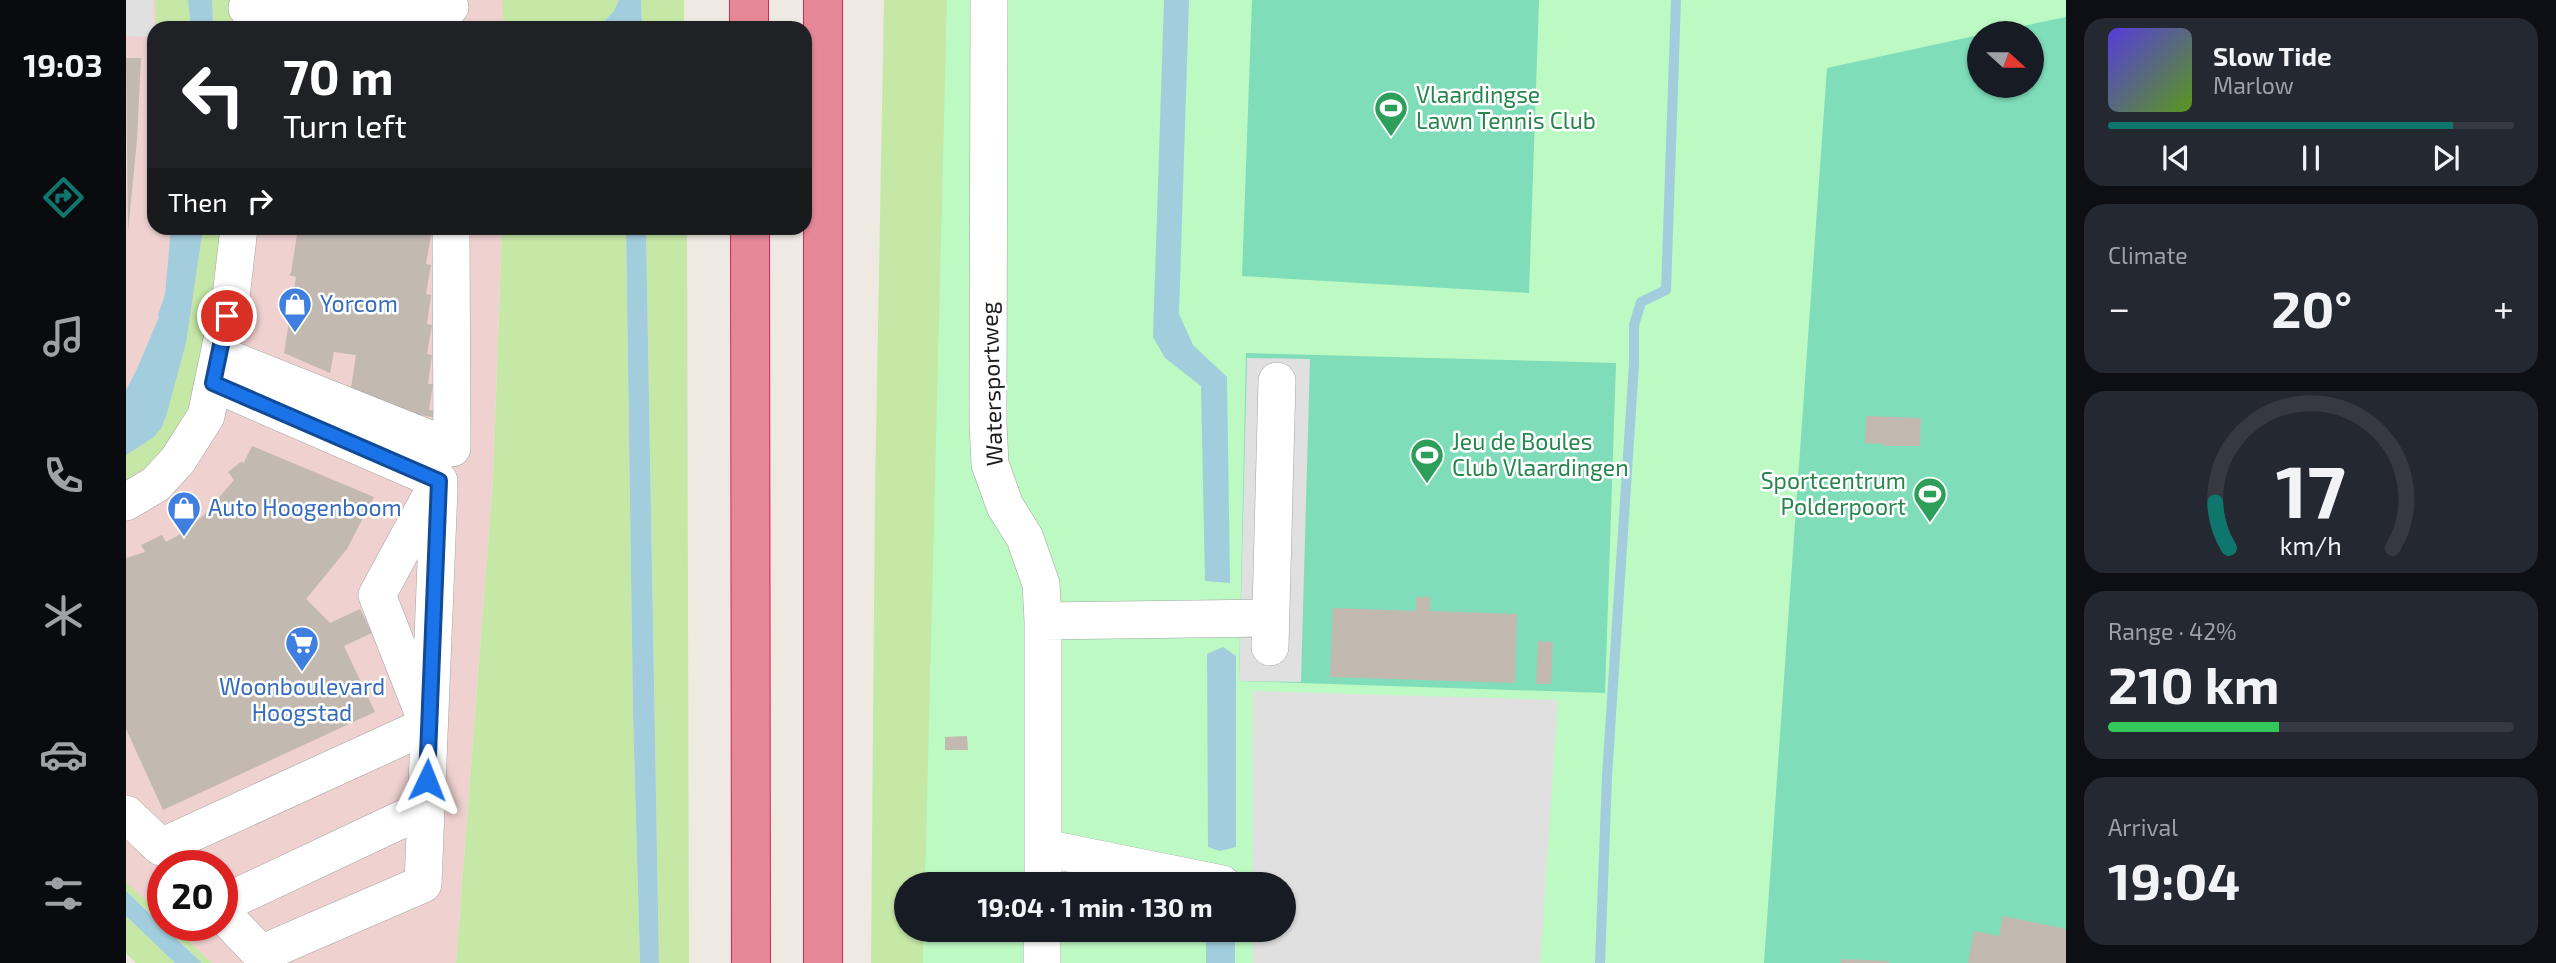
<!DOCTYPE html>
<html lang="en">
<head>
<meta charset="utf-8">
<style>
	body { margin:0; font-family:"Exo 2",sans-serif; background:#242831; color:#f1f3f6; height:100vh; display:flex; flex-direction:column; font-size:26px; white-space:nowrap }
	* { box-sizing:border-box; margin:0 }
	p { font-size:23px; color:#9ea1a6 }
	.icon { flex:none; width:38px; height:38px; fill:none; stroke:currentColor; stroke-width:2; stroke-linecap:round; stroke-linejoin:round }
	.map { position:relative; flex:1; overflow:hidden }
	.drawer { display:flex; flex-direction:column; gap:18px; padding:18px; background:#0d0f14; width:490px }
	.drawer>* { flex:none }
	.hud { position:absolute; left:21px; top:21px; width:665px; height:214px; border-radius:21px; box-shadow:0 2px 5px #0004; background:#202124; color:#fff; overflow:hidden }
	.needle { width:46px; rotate:111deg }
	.fabs { position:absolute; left:1841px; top:21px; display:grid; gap:14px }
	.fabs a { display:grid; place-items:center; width:77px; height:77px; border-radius:50%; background:#171b24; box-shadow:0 2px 5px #0004; font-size:35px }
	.speed { position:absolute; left:21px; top:850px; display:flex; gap:14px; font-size:35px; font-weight:700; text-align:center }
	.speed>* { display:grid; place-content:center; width:91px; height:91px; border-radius:50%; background:#171b24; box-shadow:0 2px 5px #0004; line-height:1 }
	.speed .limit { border:10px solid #d22; background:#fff; color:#111 }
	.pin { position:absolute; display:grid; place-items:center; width:60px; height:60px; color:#fff; margin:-30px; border:4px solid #fff; border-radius:50%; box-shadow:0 2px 7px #0007 }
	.me { position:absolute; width:77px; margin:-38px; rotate:2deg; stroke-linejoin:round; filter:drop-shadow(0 0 5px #0008) }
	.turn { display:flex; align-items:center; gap:24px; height:147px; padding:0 21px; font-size:32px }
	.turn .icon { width:91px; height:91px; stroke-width:2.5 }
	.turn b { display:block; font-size:49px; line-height:60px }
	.then { display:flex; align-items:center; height:66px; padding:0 21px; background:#0003; gap:14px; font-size:26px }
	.big { font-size:52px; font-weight:700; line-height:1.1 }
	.drawer .tile { flex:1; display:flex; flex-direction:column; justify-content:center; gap:10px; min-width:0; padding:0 24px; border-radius:21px; background:#242831 }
	.drawer .dial { align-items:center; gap:0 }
	.dial svg { height:182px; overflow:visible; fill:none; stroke:#363941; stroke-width:7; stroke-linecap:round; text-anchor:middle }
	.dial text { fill:#f1f3f6; stroke:none }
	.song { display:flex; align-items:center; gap:21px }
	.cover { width:84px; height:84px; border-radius:10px; background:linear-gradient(135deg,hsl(250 70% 55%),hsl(90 70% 35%)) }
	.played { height:7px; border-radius:4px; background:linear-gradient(90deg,#0f766e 85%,#363941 85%) }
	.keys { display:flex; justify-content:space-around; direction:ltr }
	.heat { display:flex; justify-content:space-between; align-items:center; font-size:38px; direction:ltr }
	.charge { height:10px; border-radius:5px; background:linear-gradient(90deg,#34c759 42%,#363941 0) }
	.trip { position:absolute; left:768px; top:872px; width:402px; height:70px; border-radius:35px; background:#171b24; box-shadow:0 2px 5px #0004; font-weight:700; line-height:70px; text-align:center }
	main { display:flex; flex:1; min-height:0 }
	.menu { display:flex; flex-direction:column; width:126px; justify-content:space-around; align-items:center; background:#090b0e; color:#9ea1a6 }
	.menu .icon { width:49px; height:49px }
	.menu .active { color:#0f766e }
	.menu b { font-size:32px; color:#f1f3f6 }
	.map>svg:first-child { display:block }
</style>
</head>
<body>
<main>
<nav class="menu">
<b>19:03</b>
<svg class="icon active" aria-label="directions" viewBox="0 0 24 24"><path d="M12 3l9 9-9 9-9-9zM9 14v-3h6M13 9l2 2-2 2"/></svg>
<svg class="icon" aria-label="music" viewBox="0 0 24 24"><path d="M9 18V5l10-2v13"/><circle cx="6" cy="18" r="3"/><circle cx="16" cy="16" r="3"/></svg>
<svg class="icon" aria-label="phone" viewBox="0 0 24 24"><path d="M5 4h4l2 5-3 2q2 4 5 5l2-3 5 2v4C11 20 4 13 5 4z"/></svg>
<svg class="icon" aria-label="climate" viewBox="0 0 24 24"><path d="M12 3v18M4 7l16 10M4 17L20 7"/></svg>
<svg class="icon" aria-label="car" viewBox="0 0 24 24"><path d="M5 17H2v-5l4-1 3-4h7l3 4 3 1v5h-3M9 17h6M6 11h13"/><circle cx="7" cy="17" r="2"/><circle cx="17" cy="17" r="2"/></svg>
<svg class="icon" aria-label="filters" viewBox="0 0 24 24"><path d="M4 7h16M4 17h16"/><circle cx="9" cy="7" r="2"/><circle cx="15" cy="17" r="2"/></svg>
</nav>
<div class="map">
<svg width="1940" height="963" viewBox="0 0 1940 963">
	<rect width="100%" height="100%" fill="#eeeae2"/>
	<!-- commercial -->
	<path fill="#efd2d0" d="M0,0H376L377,28H28V228H376L367,479L330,963H86L47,926H96V866H37V916L22,902L0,887Z"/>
	<!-- grass -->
	<path fill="#c6e8a7" d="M29,0H62L65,28H30Z
		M86,0H105L106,28H87Z
		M376,0H493L489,11L472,28H377Z
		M515,0H558V28H516Z
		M758,0H849L903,884H780V929H903V963H745L749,491Z
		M77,228H95L83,312L64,406L50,435L23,465L0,480V455L28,437L36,427L41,413L60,343Z
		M376,228H500L507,714L514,963H330L367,479Z
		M520,228H561L563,963H533Z
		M0,882L37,916V925L0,891Z
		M0,916L49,963H10L0,953Z
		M38,926H47L86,963H76Z"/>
	<!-- park -->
	<path fill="#bdf9c3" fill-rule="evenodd" d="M821,0H1940V963H797V929H1158V884H799ZM1853,33H1906V86H1853Z"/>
	<!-- pitch -->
	<path fill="#7fddba" d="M1126,0H1413L1403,293L1116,276Z
		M1940,17V963H1638L1701,68L1853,35V86H1906V33H1863Z
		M1120,353L1490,363L1479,693L1113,681Z"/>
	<!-- parking -->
	<path fill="#e0e0e0" d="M0,0H27L28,37L0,36Z
		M1121,358L1184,359L1175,682L1113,681Z
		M1127,691L1432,700L1414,963H1127L1126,929H1158V884H1126Z"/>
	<!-- water -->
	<path fill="#a1cddc" d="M62,0H86L87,28H65Z
		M493,0H515L516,28H472L488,11Z
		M1038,0H1063L1053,314L1067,345L1101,377L1104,583L1079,581L1075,386L1039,358L1027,337Z
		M45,228H77L60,343L41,413L36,427L28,437L0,455V390L11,369L33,317L32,315L39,295Z
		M500,228H520L533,963H514L507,714Z
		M1097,647L1110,656V847L1094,851L1082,847L1081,654Z
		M0,891L76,963H49L0,916Z
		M1080,929H1109V963H1080Z"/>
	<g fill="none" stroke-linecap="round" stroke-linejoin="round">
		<!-- stream -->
		<path stroke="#a1cddc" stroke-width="10" d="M1474,963L1481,776L1508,364V325L1515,302L1540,290L1550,0"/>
	</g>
	<!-- building -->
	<path fill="#c2b9b1" d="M0,58H15L11,140L2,232Z
		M172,228H257L305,235L300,264L305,265L300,294L305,295L301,324L306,325L301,354L306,355L302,384H307L303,410L308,411L307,417L285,414L225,388L230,355L208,352L204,373L158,353L170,277L163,275L165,273Z
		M1740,416L1795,418L1794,446H1757V444L1739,443Z
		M126,446L248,497L221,549L180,599L204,623L234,609L246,633L218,646L249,712L37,810L0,729V558L19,552L15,545L36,535L40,542L51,536L78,515L108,480L102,472L116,461L117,464Z
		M1290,597H1304V611L1391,614L1389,683L1204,677L1207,608L1290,611Z
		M1412,641L1427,642L1425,684H1410Z
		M841,736L842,750H819V737Z
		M1877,916L1940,929V963H1842L1848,931L1873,936Z
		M1715,959L1763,961V963H1715Z"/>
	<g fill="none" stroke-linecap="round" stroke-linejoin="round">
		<!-- minor casing -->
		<g stroke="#a3a3a3" stroke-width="38">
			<path id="minor" d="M863,0L862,423L864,464L879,506L899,538L915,584L917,621V884
				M121,8L324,7
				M93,355L326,448L325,228
				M0,502L30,484L52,460L80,416L105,297L113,228
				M917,621L1144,618
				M1144,647L1151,381
				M0,814L35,847L302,725L251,595L313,481L87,383
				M918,848L1096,884
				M96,904L300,808
				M96,913L135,954L297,884L313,489
				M916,963V929"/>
		</g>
		<!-- highway casing -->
		<g stroke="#d6245e" stroke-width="40">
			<path id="highway" d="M623,0V28
				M624,228L625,963
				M697,963V0"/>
		</g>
		<!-- minor -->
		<use href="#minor" stroke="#fff" stroke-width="37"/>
		<!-- highway -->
		<use href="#highway" stroke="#e68898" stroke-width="38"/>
	</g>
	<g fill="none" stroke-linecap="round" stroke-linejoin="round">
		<!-- route casing -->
		<g stroke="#114b97" stroke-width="18">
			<path id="route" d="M101,316L87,383L313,481L301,780"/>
		</g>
		<!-- route -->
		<use href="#route" stroke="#1a73e8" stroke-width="12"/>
	</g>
	<!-- icons -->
	<defs>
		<g id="stadium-pin" transform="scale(1.75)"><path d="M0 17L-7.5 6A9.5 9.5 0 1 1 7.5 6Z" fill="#2e9e5b" stroke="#fff"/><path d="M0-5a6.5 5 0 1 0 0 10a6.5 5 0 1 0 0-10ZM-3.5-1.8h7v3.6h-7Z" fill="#fff"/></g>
		<g id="shop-pin" transform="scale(1.75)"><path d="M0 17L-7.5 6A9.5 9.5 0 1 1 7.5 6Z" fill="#3f7fe0" stroke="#fff"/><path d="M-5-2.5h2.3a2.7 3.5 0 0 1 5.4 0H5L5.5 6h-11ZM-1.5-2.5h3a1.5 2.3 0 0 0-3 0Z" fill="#fff"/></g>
		<g id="supermarket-pin" transform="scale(1.75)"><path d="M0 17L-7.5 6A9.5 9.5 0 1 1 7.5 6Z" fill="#3f7fe0" stroke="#fff"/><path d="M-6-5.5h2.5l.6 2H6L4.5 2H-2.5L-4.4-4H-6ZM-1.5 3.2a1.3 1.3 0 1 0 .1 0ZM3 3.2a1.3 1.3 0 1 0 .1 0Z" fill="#fff"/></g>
	</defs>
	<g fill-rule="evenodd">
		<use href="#stadium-pin" x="1265" y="108"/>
		<use href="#shop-pin" x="169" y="304"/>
		<use href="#stadium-pin" x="1301" y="455"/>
		<use href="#stadium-pin" x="1804" y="494"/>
		<use href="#shop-pin" x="58" y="508"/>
		<use href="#supermarket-pin" x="176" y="643"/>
	</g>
	<g text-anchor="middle" stroke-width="5" stroke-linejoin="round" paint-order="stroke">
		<!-- leisure labels -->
		<g font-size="23" fill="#27864d" stroke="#fff" text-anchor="start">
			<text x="1290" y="103">Vlaardingse<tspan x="1290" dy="26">Lawn Tennis Club</tspan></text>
			<text x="1326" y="450">Jeu de Boules<tspan x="1326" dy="26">Club Vlaardingen</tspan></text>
			<text x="1780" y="489" text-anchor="end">Sportcentrum<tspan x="1780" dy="26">Polderpoort</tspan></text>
		</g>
		<!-- shop labels -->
		<g font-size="23" fill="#366cbe" stroke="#fff" text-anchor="start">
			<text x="194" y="312">Yorcom</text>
			<text x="82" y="516">Auto Hoogenboom</text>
			<text x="176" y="695" text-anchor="middle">Woonboulevard<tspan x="176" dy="26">Hoogstad</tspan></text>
		</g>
		<!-- street labels -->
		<g font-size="23" fill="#1c1c1c" stroke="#fff">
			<text transform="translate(866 384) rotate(-92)" y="8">Watersportweg</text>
		</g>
	</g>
</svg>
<div class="fabs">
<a><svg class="needle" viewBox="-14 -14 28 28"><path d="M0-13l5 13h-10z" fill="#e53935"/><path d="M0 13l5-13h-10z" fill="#9ea1a6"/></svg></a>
</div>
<div class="speed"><div class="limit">20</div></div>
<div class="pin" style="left:101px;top:316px;background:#d93025"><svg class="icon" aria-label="arrive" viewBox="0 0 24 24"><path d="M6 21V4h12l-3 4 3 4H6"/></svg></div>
<svg class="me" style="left:301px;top:780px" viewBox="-20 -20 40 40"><path d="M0-17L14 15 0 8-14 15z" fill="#1a73e8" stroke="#fff" stroke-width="4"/></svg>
<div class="trip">19:04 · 1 min · 130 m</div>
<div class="hud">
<div class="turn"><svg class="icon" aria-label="left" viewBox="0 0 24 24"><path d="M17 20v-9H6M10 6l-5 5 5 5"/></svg><div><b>70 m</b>Turn left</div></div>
<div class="then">Then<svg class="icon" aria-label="right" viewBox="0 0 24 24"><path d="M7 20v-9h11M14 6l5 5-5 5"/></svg></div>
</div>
</div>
<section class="drawer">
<div class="tile">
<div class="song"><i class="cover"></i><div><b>Slow Tide</b><p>Marlow</p></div></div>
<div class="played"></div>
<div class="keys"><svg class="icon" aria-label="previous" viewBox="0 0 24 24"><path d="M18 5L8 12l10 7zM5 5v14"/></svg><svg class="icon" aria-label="pause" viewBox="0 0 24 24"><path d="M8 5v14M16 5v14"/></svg><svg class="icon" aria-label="next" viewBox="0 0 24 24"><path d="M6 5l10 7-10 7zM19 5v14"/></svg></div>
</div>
<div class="tile"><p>Climate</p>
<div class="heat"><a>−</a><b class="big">20°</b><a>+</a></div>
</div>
<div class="tile dial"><svg viewBox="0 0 100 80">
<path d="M14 69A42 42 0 1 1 86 69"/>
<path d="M14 69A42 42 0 0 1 8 49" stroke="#0f766e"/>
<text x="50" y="56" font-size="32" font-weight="700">17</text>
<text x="50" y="72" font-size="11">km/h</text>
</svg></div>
<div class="tile"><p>Range · 42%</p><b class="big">210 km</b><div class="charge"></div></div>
<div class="tile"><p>Arrival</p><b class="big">19:04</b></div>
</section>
</main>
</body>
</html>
